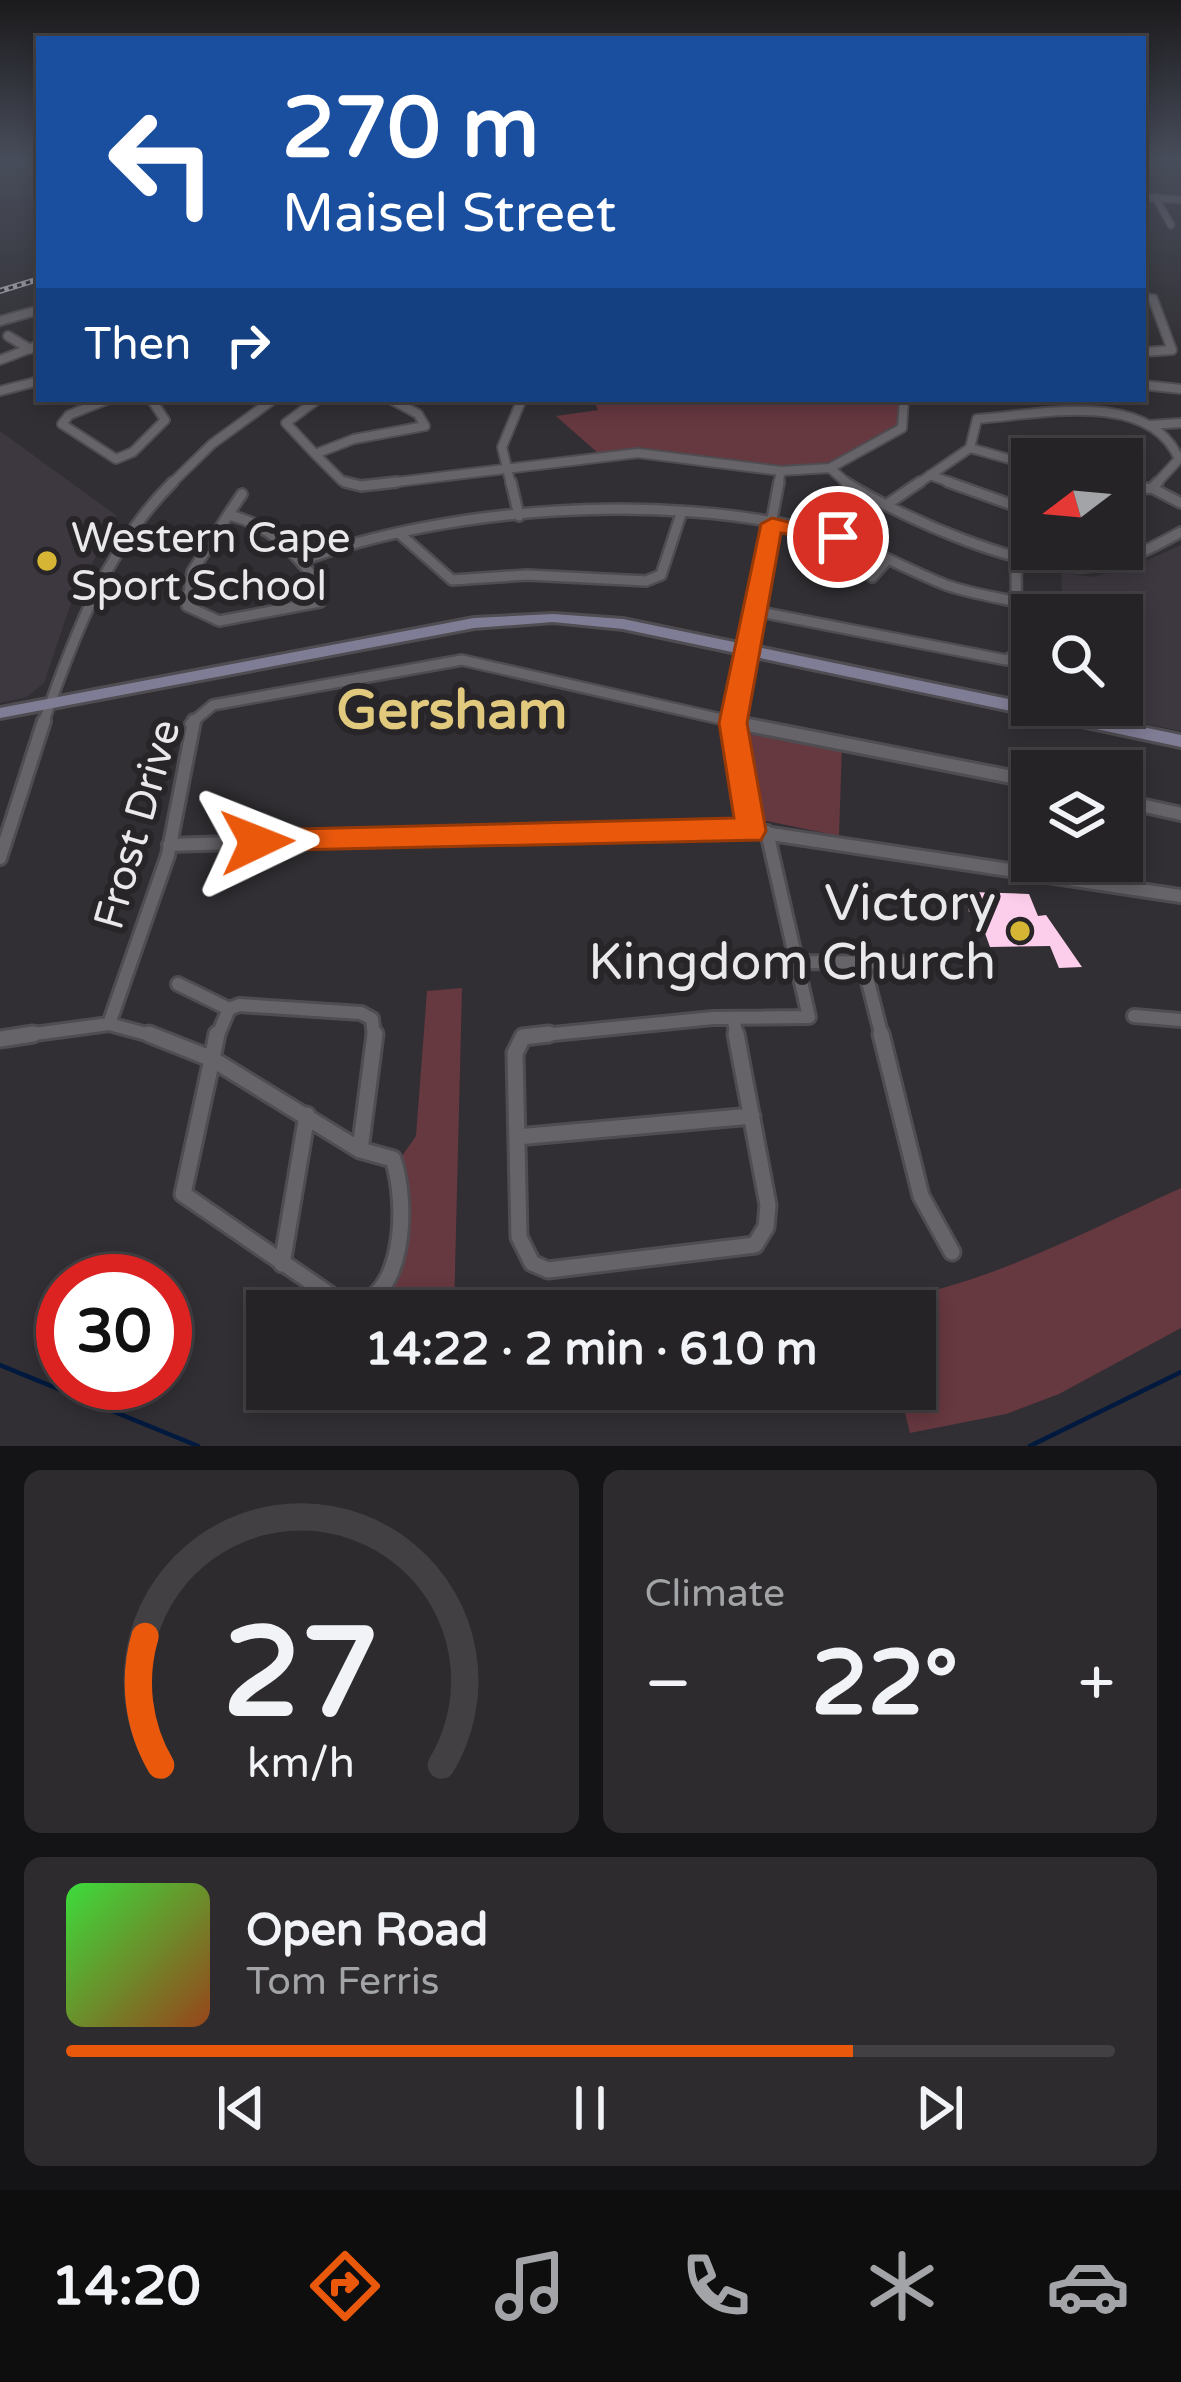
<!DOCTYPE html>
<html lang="en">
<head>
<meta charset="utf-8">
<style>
	body { margin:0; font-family:"Varela Round",sans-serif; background:#2d2b2e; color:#f1f3f6; height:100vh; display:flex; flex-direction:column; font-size:45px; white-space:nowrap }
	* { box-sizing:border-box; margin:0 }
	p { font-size:39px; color:#a3a4a7 }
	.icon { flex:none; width:66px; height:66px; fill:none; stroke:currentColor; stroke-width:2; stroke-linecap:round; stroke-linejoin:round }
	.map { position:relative; height:1446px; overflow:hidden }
	.drawer { display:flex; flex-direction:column; gap:24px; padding:24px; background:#141315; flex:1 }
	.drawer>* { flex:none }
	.guide { position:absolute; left:36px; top:36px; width:1110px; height:366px; border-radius:0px; box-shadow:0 6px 18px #0003,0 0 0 3px #424043; background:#1a4fa0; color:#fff; overflow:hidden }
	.needle { width:78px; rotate:254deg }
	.tools { position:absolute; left:1011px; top:438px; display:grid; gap:24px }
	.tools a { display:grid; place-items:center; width:132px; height:132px; border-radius:0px; background:#252326; box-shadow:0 6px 18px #0003,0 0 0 3px #424043; font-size:60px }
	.speed { position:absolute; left:36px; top:1254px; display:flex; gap:24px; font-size:60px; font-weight:700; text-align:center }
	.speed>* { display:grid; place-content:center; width:156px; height:156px; border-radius:50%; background:#252326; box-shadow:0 6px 18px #0003,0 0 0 3px #424043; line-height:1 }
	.speed .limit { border:18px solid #d22; background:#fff; color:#111 }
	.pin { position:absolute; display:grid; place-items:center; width:102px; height:102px; color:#fff; margin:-51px; border:6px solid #fff; border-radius:50%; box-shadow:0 3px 12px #0007 }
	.me { position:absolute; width:132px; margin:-66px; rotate:88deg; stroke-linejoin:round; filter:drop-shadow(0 0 9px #0008) }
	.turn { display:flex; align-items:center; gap:42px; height:252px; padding:0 48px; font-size:54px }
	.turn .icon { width:156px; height:156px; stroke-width:2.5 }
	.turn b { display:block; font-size:84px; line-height:102px }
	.then { display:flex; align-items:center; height:114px; padding:0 48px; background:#0003; gap:24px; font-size:45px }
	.big { font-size:90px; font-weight:700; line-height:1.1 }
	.drawer .widget { flex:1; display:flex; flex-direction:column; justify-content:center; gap:18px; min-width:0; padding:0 42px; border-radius:18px; background:#2d2b2e }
	.drawer .dial { align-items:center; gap:0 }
	.dial svg { height:312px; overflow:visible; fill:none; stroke:#424043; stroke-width:7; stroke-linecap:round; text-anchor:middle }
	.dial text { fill:#f1f3f6; stroke:none }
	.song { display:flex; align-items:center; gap:36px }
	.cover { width:144px; height:144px; border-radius:18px; background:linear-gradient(135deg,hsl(120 70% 55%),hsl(20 70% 35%)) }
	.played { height:12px; border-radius:6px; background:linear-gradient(90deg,#ea580c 75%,#424043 75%) }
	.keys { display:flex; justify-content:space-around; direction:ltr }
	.heat { display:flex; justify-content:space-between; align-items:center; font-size:66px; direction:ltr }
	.drawer .tiles { flex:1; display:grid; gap:24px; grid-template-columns:1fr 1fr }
	.widget:last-child { grid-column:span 2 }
	.trip { position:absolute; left:246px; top:1290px; width:690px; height:120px; border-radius:0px; background:#252326; box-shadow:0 6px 18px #0003,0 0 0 3px #424043; font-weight:700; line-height:120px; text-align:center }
	.tab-bar { display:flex; height:192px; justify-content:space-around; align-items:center; background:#0f0e0f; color:#a3a4a7 }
	.tab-bar .icon { width:84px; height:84px }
	.tab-bar .current { color:#ea580c }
	.tab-bar b { font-size:54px; color:#f1f3f6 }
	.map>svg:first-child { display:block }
</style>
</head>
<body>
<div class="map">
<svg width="1181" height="1446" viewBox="0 0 1181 1446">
	<rect width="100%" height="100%" fill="#312f33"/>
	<!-- built -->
	<path fill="#3d373f" d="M0,431L117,516L70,606L44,683L27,697L0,703Z
		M1181,545V731L1067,708L1122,705V615H1063L1061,572L1092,577L1135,566Z"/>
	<!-- green -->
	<path fill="#663840" d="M593,399H901L898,426C876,439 848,462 824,466C750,479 673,447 599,454L556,416L598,410Z
		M757,732L842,746L839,836L762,820L743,737Z
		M462,988L454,1311H377C403,1288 414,1188 402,1156L416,1136L427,991Z
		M1181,1188V1328L1059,1394L1006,1414L910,1433L899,1389H915V1311H881L879,1302C986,1286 1084,1232 1181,1188Z"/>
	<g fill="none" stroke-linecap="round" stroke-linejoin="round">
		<!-- stream -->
		<path stroke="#00193f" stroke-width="4.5" d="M0,1365L198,1446
			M1030,1446L1181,1372"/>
	</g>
	<!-- building -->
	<path fill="#fdceeb" d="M971,892L1029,894L1038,916L1046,915L1082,967L1059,968L1050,946L990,947L977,911L969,912L965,894Z"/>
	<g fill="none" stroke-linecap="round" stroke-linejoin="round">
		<!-- street-far4 casing -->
		<g stroke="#4f4d51" stroke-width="9">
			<path id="street-far4" d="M1143,197L1181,200
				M1155,197L1171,225
				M1143,292L1154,302"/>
		</g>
		<!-- street-far3 casing -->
		<g stroke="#4f4d51" stroke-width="12">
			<path id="street-far3" d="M0,321L39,310
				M8,336L30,349
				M1143,352L1172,350L1153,299
				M0,360L39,345
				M1143,385L1181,389
				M0,391L39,381
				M109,399L69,415L62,424L116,459L133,452L165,420L151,399
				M1150,425L1181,423
				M970,448L1013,460
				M315,454L286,423L318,399
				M1088,459L1093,451
				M830,468L849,485
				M930,475L957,485
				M170,485L212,444L274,399
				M356,485L342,481L315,454L354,439L425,426L418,414L390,399
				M372,485L638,453L781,471L830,468L902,428L904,399
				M511,485L502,447L522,399
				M778,485L781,471
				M916,485L970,448L977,419C1037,415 1149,388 1179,459L1155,485"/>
		</g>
		<!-- street-far2 casing -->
		<g stroke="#4f4d51" stroke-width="14">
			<path id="street-far2" d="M345,482L361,486L397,482
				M511,482L519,516
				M845,482C902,518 1025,573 1093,566C1125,563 1153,547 1181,532
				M948,482L1032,512
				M1152,488L1181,503
				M1122,490L1152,488L1158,482
				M889,503L920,482
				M228,515C271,524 296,554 322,588L320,602L219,621L187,606L192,572Z
				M228,515L242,494
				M400,534L452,580L527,575L646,581L661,575L682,511
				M301,561C448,506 666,492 819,532C862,543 904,569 946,585C969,593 994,597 1018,602
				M872,577L888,559
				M755,611L1006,660L1017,654L1016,556
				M43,724C73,638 107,547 173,482
				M190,724L213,705L462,660L743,724
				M733,724L779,482"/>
		</g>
		<!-- street-far1 casing -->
		<g stroke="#4f4d51" stroke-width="18">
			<path id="street-far1" d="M728,721L1032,781
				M733,721L751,831
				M1122,801L1181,814
				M169,845L656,829L751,831L1181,896
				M0,858L44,721
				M800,962L909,963
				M863,962L882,1037
				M178,984L229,1009
				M1134,1016L1181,1020
				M734,1022L737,1037
				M109,1024L158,1037
				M12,1037L109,1024L168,855L194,721
				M217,1037L229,1009L239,1005L361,1013L372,1019L374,1037
				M523,1037L713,1018L809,1017L767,832"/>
		</g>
		<!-- street casing -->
		<g stroke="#4f4d51" stroke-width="21">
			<path id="street" d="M149,1034L212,1059
				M549,1034L523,1037L515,1053L519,1237L532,1263L548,1270L755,1245L766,1227L768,1205L736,1034
				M881,1034L921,1196L952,1252
				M0,1039L33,1034
				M212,1059L360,1150
				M212,1059L183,1194L346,1306C406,1306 408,1202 393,1159L360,1150
				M212,1059L217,1034
				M517,1137L752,1116
				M360,1150L375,1034
				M282,1264L307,1115"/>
		</g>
		<!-- secondary casing -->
		<g stroke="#4f4d51" stroke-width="6">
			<path id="secondary" d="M553,614L623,619L1181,735V747L623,629L553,622L474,628L0,718V708L474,618Z"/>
		</g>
		<!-- street-far4 -->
		<use href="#street-far4" stroke="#676469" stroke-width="6"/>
		<!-- street-far3 -->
		<use href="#street-far3" stroke="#676469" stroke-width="8"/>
		<!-- street-far2 -->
		<use href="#street-far2" stroke="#676469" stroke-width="9"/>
		<!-- street-far1 -->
		<use href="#street-far1" stroke="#676469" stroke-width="12"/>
		<!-- street -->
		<use href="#street" stroke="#676469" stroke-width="15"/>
		<!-- secondary -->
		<use href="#secondary" fill="#7f7c95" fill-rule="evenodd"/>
		<!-- rail casing -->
		<g stroke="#b5b3b6" stroke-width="6">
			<path id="rail" d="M0,291L39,279"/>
		</g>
		<!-- rail -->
		<use href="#rail" stroke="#282529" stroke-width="3" stroke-dasharray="4.5" stroke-linecap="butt"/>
	</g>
	<!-- sky -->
	<linearGradient id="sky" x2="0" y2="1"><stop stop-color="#1b1a1c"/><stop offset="0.44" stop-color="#484d5b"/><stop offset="1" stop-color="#484d5b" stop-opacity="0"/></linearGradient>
	<rect width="1181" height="363" fill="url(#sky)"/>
	<!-- route -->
	<path fill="#ea580c" stroke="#983908" stroke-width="3" d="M772,518L849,537L838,543L781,533L747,723L766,831L761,840L247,851L242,842L247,833L257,830L734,818L719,723L761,524Z"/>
	<!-- markers -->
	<g fill="#d6b534" stroke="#282529" stroke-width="4.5">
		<circle cx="47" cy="561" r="12"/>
		<circle cx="1020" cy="931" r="12"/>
	</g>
	<g text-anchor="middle" stroke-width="12" stroke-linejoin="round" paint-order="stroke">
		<!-- poi labels -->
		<g font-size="42" fill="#e9e8ea" stroke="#282529" text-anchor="start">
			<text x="71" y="552">Western Cape<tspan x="71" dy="48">Sport School</tspan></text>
		</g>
		<!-- street labels -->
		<g font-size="42" fill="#e9e8ea" stroke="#282529">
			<text transform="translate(136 824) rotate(-74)" y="15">Frost Drive</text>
		</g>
		<!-- near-poi labels -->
		<g font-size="51" fill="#e9e8ea" stroke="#282529" text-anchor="end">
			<text x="996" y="920">Victory<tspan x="996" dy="59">Kingdom Church</tspan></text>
		</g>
		<!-- district labels -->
		<g font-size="54" font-weight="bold" fill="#e1ca7d" stroke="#282529">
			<text x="452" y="728">Gersham</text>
		</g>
	</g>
</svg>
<div class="tools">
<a><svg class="needle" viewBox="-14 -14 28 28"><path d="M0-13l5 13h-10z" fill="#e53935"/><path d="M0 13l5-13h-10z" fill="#a3a4a7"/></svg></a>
<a><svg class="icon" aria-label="search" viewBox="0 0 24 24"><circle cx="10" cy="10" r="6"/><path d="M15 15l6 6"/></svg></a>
<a><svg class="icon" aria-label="layers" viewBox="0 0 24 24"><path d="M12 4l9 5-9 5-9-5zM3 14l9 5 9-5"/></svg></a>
</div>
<div class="speed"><div class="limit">30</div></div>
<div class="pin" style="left:838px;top:537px;background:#d93025"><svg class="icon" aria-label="arrive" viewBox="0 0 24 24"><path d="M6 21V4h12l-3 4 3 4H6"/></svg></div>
<svg class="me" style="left:257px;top:842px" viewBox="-20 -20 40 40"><path d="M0-17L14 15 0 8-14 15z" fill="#ea580c" stroke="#fff" stroke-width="4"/></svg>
<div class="trip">14:22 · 2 min · 610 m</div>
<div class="guide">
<div class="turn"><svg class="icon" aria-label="left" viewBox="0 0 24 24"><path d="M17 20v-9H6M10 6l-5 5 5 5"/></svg><div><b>270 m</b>Maisel Street</div></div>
<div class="then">Then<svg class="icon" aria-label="right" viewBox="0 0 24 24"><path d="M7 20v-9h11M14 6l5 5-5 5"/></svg></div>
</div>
</div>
<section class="drawer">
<div class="tiles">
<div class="widget dial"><svg viewBox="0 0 100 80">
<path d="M14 69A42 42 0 1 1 86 69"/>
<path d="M14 69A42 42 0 0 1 10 36" stroke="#ea580c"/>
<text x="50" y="56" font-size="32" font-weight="700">27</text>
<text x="50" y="72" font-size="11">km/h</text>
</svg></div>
<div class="widget"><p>Climate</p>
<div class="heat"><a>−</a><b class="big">22°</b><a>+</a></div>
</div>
<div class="widget">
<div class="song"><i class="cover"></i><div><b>Open Road</b><p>Tom Ferris</p></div></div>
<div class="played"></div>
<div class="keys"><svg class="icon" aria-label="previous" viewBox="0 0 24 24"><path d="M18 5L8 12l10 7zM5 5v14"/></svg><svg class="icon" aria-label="pause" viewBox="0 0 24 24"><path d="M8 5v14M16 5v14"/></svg><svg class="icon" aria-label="next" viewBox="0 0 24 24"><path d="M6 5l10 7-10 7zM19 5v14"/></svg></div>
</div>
</div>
</section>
<nav class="tab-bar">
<b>14:20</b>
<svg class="icon current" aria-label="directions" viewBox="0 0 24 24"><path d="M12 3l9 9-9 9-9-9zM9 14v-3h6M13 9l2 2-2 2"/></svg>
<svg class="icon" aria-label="music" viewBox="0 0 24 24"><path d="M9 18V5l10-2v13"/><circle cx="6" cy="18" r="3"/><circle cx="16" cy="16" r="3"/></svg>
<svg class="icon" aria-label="phone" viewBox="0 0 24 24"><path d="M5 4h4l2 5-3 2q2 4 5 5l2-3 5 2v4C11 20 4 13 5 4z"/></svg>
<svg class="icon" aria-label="climate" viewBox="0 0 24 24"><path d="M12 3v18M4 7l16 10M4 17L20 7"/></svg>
<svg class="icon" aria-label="car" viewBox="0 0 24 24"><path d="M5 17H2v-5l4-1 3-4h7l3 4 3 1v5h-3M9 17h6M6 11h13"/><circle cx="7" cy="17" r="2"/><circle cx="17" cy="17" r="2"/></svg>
</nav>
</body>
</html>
